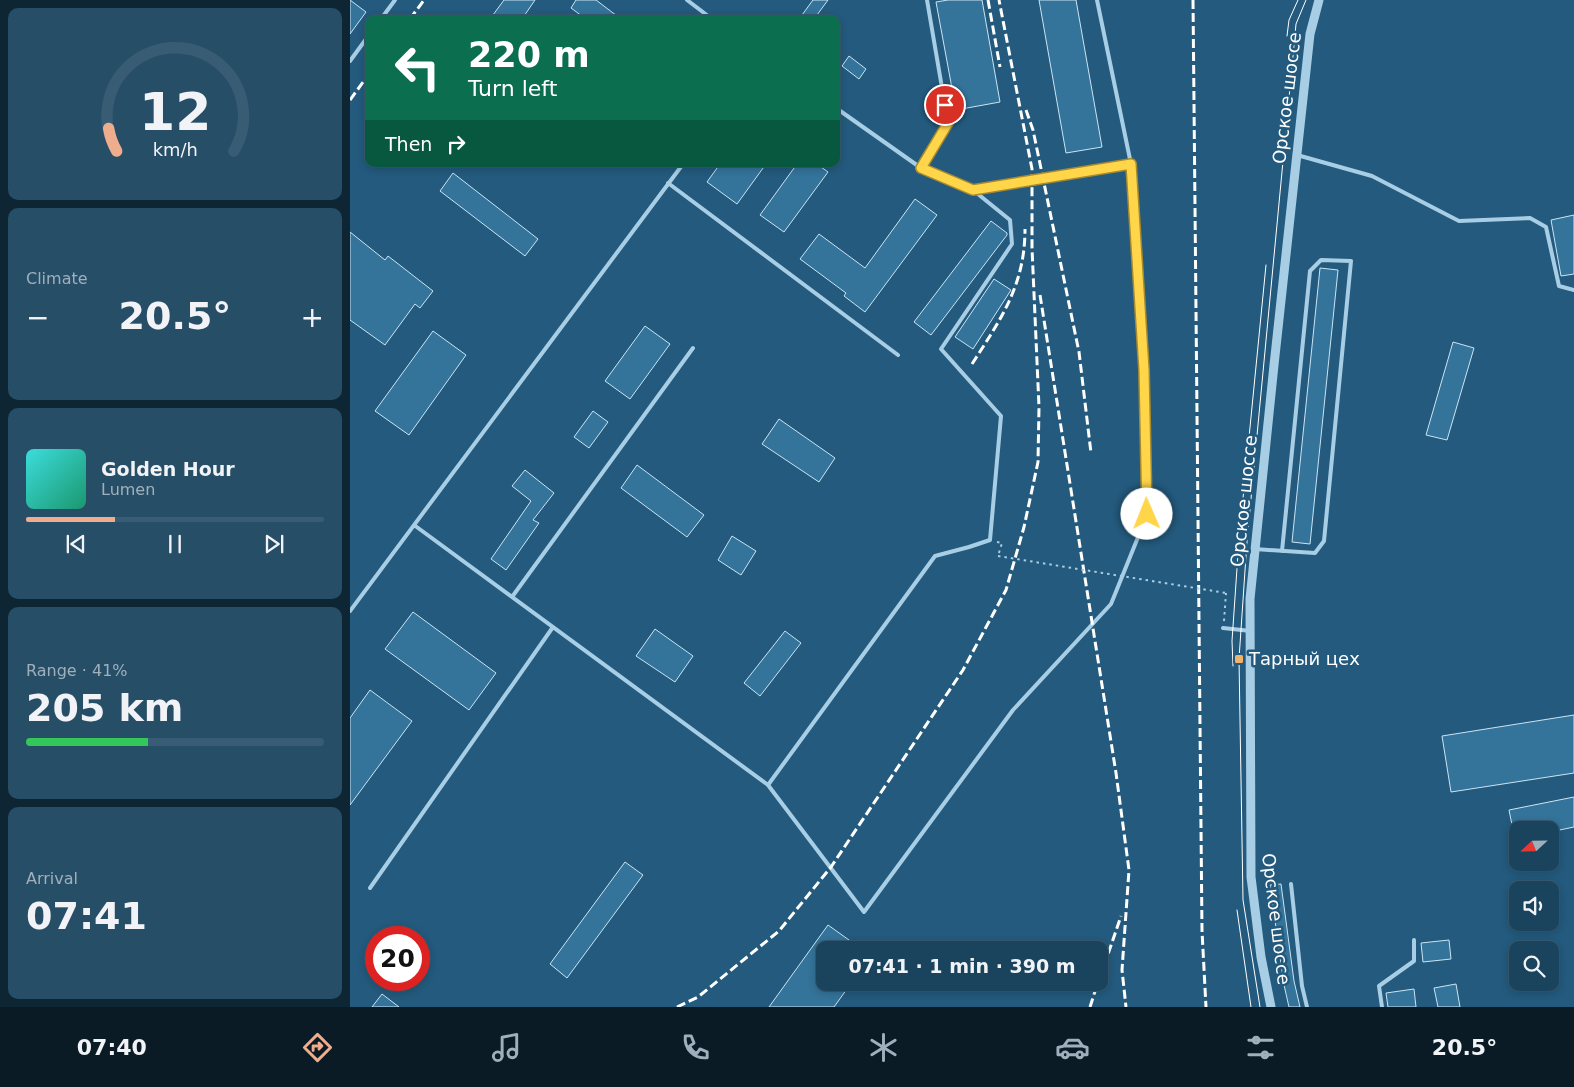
<!DOCTYPE html>
<html lang="en">
<head>
<meta charset="utf-8">
<style>
	body { margin:0; font-family:"DejaVu Sans",sans-serif; background:#274e67; color:#f1f3f6; height:100vh; display:flex; flex-direction:column; font-size:19px; white-space:nowrap }
	* { box-sizing:border-box; margin:0 }
	p { font-size:16px; color:#9fb0bc }
	.icon { flex:none; width:28px; height:28px; fill:none; stroke:currentColor; stroke-width:2; stroke-linecap:round; stroke-linejoin:round }
	.map { position:relative; flex:1; overflow:hidden }
	.side { display:flex; flex-direction:column; gap:8px; padding:8px; background:#0e2534; width:350px }
	.side>* { flex:none }
	.hud { position:absolute; left:15px; top:15px; width:475px; height:152px; border-radius:10px; box-shadow:0 2px 8px #0003,0 0 0 1px #385c73; background:#0b6e4f; color:#fff; overflow:hidden }
	.needle { width:32px; rotate:248deg }
	.tools { position:absolute; left:1159px; top:821px; display:grid; gap:10px }
	.tools a { display:grid; place-items:center; width:50px; height:50px; border-radius:10px; background:#1a445e; box-shadow:0 2px 8px #0003,0 0 0 1px #385c73; font-size:25px }
	.speed { position:absolute; left:15px; top:926px; display:flex; gap:10px; font-size:25px; font-weight:700; text-align:center }
	.speed>* { display:grid; place-content:center; width:65px; height:65px; border-radius:50%; background:#1a445e; box-shadow:0 2px 8px #0003,0 0 0 1px #385c73; line-height:1 }
	.speed .limit { border:8px solid #d22; background:#fff; color:#111 }
	.pin { position:absolute; display:grid; place-items:center; width:42px; height:42px; color:#fff; margin:-21px; border:2px solid #fff; border-radius:50%; box-shadow:0 1px 5px #0007 }
	.me { position:absolute; width:55px; margin:-28px; rotate:359deg; stroke-linejoin:round; filter:drop-shadow(0 0 4px #0008) }
	.turn { display:flex; align-items:center; gap:18px; height:105px; padding:0 20px; font-size:22px }
	.turn .icon { width:65px; height:65px; stroke-width:2.5 }
	.turn b { display:block; font-size:35px; line-height:42px }
	.then { display:flex; align-items:center; height:48px; padding:0 20px; background:#0003; gap:10px; font-size:19px }
	.big { font-size:38px; font-weight:800; line-height:1.1 }
	.side .card { flex:1; display:flex; flex-direction:column; justify-content:center; gap:8px; min-width:0; padding:0 18px; border-radius:10px; background:#274e67 }
	.side .dial { align-items:center; gap:0 }
	.dial svg { height:130px; overflow:visible; fill:none; stroke:#385c73; stroke-width:7; stroke-linecap:round; text-anchor:middle }
	.dial text { fill:#f1f3f6; stroke:none }
	.song { display:flex; align-items:center; gap:15px }
	.cover { width:60px; height:60px; border-radius:8px; background:linear-gradient(135deg,hsl(180 70% 55%),hsl(160 70% 35%)) }
	.played { height:5px; border-radius:2px; background:linear-gradient(90deg,#eead8d 30%,#385c73 30%) }
	.keys { display:flex; justify-content:space-around; direction:ltr }
	.heat { display:flex; justify-content:space-between; align-items:center; font-size:28px; direction:ltr }
	.charge { height:8px; border-radius:4px; background:linear-gradient(90deg,#34c759 41%,#385c73 0) }
	.trip { position:absolute; left:466px; top:941px; width:292px; height:50px; border-radius:10px; background:#1a445e; box-shadow:0 2px 8px #0003,0 0 0 1px #385c73; font-weight:800; line-height:50px; text-align:center }
	.tab-bar { display:flex; height:80px; justify-content:space-around; align-items:center; background:#0a1b26; color:#9fb0bc }
	.tab-bar .icon { width:35px; height:35px }
	.tab-bar .selected { color:#eead8d }
	.tab-bar b { font-size:22px; color:#f1f3f6 }
	main { display:flex; flex:1; min-height:0 }
	.map>svg:first-child { display:block }
</style>
</head>
<body>
<main>
<section class="side">
<div class="card dial"><svg viewBox="0 0 100 80">
<path d="M14 69A42 42 0 1 1 86 69"/>
<path d="M14 69A42 42 0 0 1 9 55" stroke="#eead8d"/>
<text x="50" y="56" font-size="32" font-weight="700">12</text>
<text x="50" y="72" font-size="11">km/h</text>
</svg></div>
<div class="card"><p>Climate</p>
<div class="heat"><a>−</a><b class="big">20.5°</b><a>+</a></div>
</div>
<div class="card">
<div class="song"><i class="cover"></i><div><b>Golden Hour</b><p>Lumen</p></div></div>
<div class="played"></div>
<div class="keys"><svg class="icon" aria-label="previous" viewBox="0 0 24 24"><path d="M18 5L8 12l10 7zM5 5v14"/></svg><svg class="icon" aria-label="pause" viewBox="0 0 24 24"><path d="M8 5v14M16 5v14"/></svg><svg class="icon" aria-label="next" viewBox="0 0 24 24"><path d="M6 5l10 7-10 7zM19 5v14"/></svg></div>
</div>
<div class="card"><p>Range · 41%</p><b class="big">205 km</b><div class="charge"></div></div>
<div class="card"><p>Arrival</p><b class="big">07:41</b></div>
</section>
<div class="map">
<svg width="1224" height="1007" viewBox="0 0 1224 1007">
	<rect width="100%" height="100%" fill="#235a7d"/>
	<!-- building -->
	<path fill="#34739a" stroke="#cbe5f4" d="M0,0L16,12L0,34Z
		M154,0H185L172,19H140Z
		M226,0H246L271,19H236L221,8Z
		M463,0H478L464,19H457L452,15Z
		M598,0H632L650,102L606,110L586,2Z
		M689,0H726L752,147L716,153Z
		M499,56L516,69L509,79L492,66Z
		M370,164H416L387,204L357,182Z
		M447,164H467L478,172L434,232L410,215Z
		M103,173L188,239L175,256L90,191Z
		M565,199L587,215L515,312L494,296L496,293L450,259L469,234L515,268Z
		M1224,215V274L1211,276L1201,220Z
		M641,221L657,233V235L581,335L564,322Z
		M0,232L35,260L38,256L83,291L70,308L65,304L35,345L0,320Z
		M970,268L988,270L960,544L942,542Z
		M644,279L661,290L623,349L605,337Z
		M295,326L320,344L280,399L255,381Z
		M83,331L116,355L59,435L25,411Z
		M1103,342L1124,348L1097,440L1076,435Z
		M243,411L258,422L239,448L224,437Z
		M429,419L485,458L469,482L412,444Z
		M287,465L354,515L337,537L271,488Z
		M175,470L204,493L183,520L189,523L156,570L141,559L181,501L162,486Z
		M382,536L406,551L391,575L368,560Z
		M63,612L146,673L119,710L35,649Z
		M305,629L343,656L325,682L286,656Z
		M435,631L451,643L410,696L394,683Z
		M20,690L62,721L0,805V718Z
		M1224,715V773L1101,792L1092,736Z
		M1224,797V827L1200,832V830H1163L1159,810Z
		M275,862L293,875L217,978L200,964Z
		M931,884L944,981L950,1007H939L934,985L920,885Z
		M478,925L513,950H475V982H502L484,1007H419Z
		M1099,940L1101,959L1073,962L1071,943Z
		M1106,984L1110,1007H1088L1084,988Z
		M1064,989L1066,1007H1038L1036,993Z
		M32,994L49,1007H22Z"/>
	<g fill="none" stroke-linecap="round" stroke-linejoin="round">
		<!-- path -->
		<path stroke="#a8cee6" stroke-width="2" stroke-dasharray="2.5 4" stroke-linecap="butt" d="M647,542L652,543L648,556
			M874,621L876,593"/>
		<!-- service -->
		<path stroke="#a8cee6" stroke-width="4" d="M337,0L362,19
			M31,19L45,0
			M0,61L19,35
			M486,108L571,168L623,190L781,164
			M947,155L1022,176L1109,221L1180,218L1196,227L1209,286L1224,290
			M571,168L598,123L577,0
			M318,183L548,355
			M64,525L418,785L514,912L663,710L761,604L797,515L794,371L781,164L747,0
			M905,549L965,553L974,541L1001,261L971,260L960,271L932,551
			M162,597L343,348
			M0,611L333,164
			M873,628L901,631
			M418,785L585,556L619,547L640,540L651,416L591,349L662,244L660,220L623,190
			M941,884L952,986L957,1007
			M20,888L203,627
			M1032,1007L1029,986L1064,961V940"/>
		<!-- tertiary -->
		<path stroke="#a8cee6" stroke-width="9" d="M921,1007L911,957L901,877L900,599L924,365L960,34L969,0"/>
		<!-- tram -->
		<path stroke="#fff" stroke-width="1" d="M937,36L939,20L948,0
			M883,666L882,641L889,539L916,265
			M887,910L901,1007
			M910,1007L893,900L889,659L897,541L946,24L956,0"/>
		<!-- rail -->
		<path stroke="#fff" stroke-width="3" stroke-dasharray="9 4" stroke-linecap="butt" d="M638,0L650,67
			M843,0L852,931L856,1007
			M60,19L74,0
			M0,100L19,74
			M676,110L683,130L729,352L741,453
			M690,295L766,773L779,870L772,970L776,1007
			M622,364C651,319 675,285 675,229
			M750,978L771,916
			M327,1007L348,997L429,931L481,867L613,670L656,590L674,527L688,462L689,407L682,248V169L649,0
			M740,1007L748,982"/>
		<!-- path-bridge -->
		<path stroke="#a8cee6" stroke-width="2" stroke-dasharray="2.5 4" stroke-linecap="butt" d="M648,556L876,593"/>
	</g>
	<g fill="none" stroke-linecap="round" stroke-linejoin="round">
		<!-- route casing -->
		<g stroke="#a68a30" stroke-width="12">
			<path id="route" d="M595,105L598,123L571,168L623,190L781,164L794,370L797,514"/>
		</g>
		<!-- route -->
		<use href="#route" stroke="#ffd54a" stroke-width="9"/>
	</g>
	<!-- markers -->
	<rect fill="#f0b36b" stroke="#235a7d" stroke-width="2" x="884" y="654" width="10" height="10" rx="2.5"/>
	<g text-anchor="middle" stroke-width="5" stroke-linejoin="round" paint-order="stroke">
		<!-- street labels -->
		<g font-size="18" fill="#fff" stroke="#235a7d">
			<text transform="translate(937 98) rotate(-83)" y="6">Орское шоссе</text>
			<text transform="translate(894 501) rotate(-84)" y="6">Орское шоссе</text>
			<text transform="translate(926 919) rotate(83)" y="6">Орское шоссе</text>
		</g>
		<!-- poi labels -->
		<g font-size="18" fill="#fff" stroke="#235a7d" text-anchor="start">
			<text x="899" y="665">Тарный цех</text>
		</g>
	</g>
</svg>
<div class="tools">
<a><svg class="needle" viewBox="-14 -14 28 28"><path d="M0-13l5 13h-10z" fill="#e53935"/><path d="M0 13l5-13h-10z" fill="#9fb0bc"/></svg></a>
<a><svg class="icon" aria-label="sound" viewBox="0 0 24 24"><path d="M4 9h4l5-4v14l-5-4H4zM17 9q2 3 0 6"/></svg></a>
<a><svg class="icon" aria-label="search" viewBox="0 0 24 24"><circle cx="10" cy="10" r="6"/><path d="M15 15l6 6"/></svg></a>
</div>
<div class="speed"><div class="limit">20</div></div>
<div class="pin" style="left:595px;top:105px;background:#d93025"><svg class="icon" aria-label="arrive" viewBox="0 0 24 24"><path d="M6 21V4h12l-3 4 3 4H6"/></svg></div>
<svg class="me" style="left:797px;top:514px" viewBox="-20 -20 40 40"><circle r="19" fill="#fff"/><path d="M0-13L10 11 0 6-10 11z" fill="#ffd54a"/></svg>
<div class="trip">07:41 · 1 min · 390 m</div>
<div class="hud">
<div class="turn"><svg class="icon" aria-label="left" viewBox="0 0 24 24"><path d="M17 20v-9H6M10 6l-5 5 5 5"/></svg><div><b>220 m</b>Turn left</div></div>
<div class="then">Then<svg class="icon" aria-label="right" viewBox="0 0 24 24"><path d="M7 20v-9h11M14 6l5 5-5 5"/></svg></div>
</div>
</div>
</main>
<nav class="tab-bar">
<b>07:40</b>
<svg class="icon selected" aria-label="directions" viewBox="0 0 24 24"><path d="M12 3l9 9-9 9-9-9zM9 14v-3h6M13 9l2 2-2 2"/></svg>
<svg class="icon" aria-label="music" viewBox="0 0 24 24"><path d="M9 18V5l10-2v13"/><circle cx="6" cy="18" r="3"/><circle cx="16" cy="16" r="3"/></svg>
<svg class="icon" aria-label="phone" viewBox="0 0 24 24"><path d="M5 4h4l2 5-3 2q2 4 5 5l2-3 5 2v4C11 20 4 13 5 4z"/></svg>
<svg class="icon" aria-label="climate" viewBox="0 0 24 24"><path d="M12 3v18M4 7l16 10M4 17L20 7"/></svg>
<svg class="icon" aria-label="car" viewBox="0 0 24 24"><path d="M5 17H2v-5l4-1 3-4h7l3 4 3 1v5h-3M9 17h6M6 11h13"/><circle cx="7" cy="17" r="2"/><circle cx="17" cy="17" r="2"/></svg>
<svg class="icon" aria-label="filters" viewBox="0 0 24 24"><path d="M4 7h16M4 17h16"/><circle cx="9" cy="7" r="2"/><circle cx="15" cy="17" r="2"/></svg>
<b>20.5°</b>
</nav>
</body>
</html>
